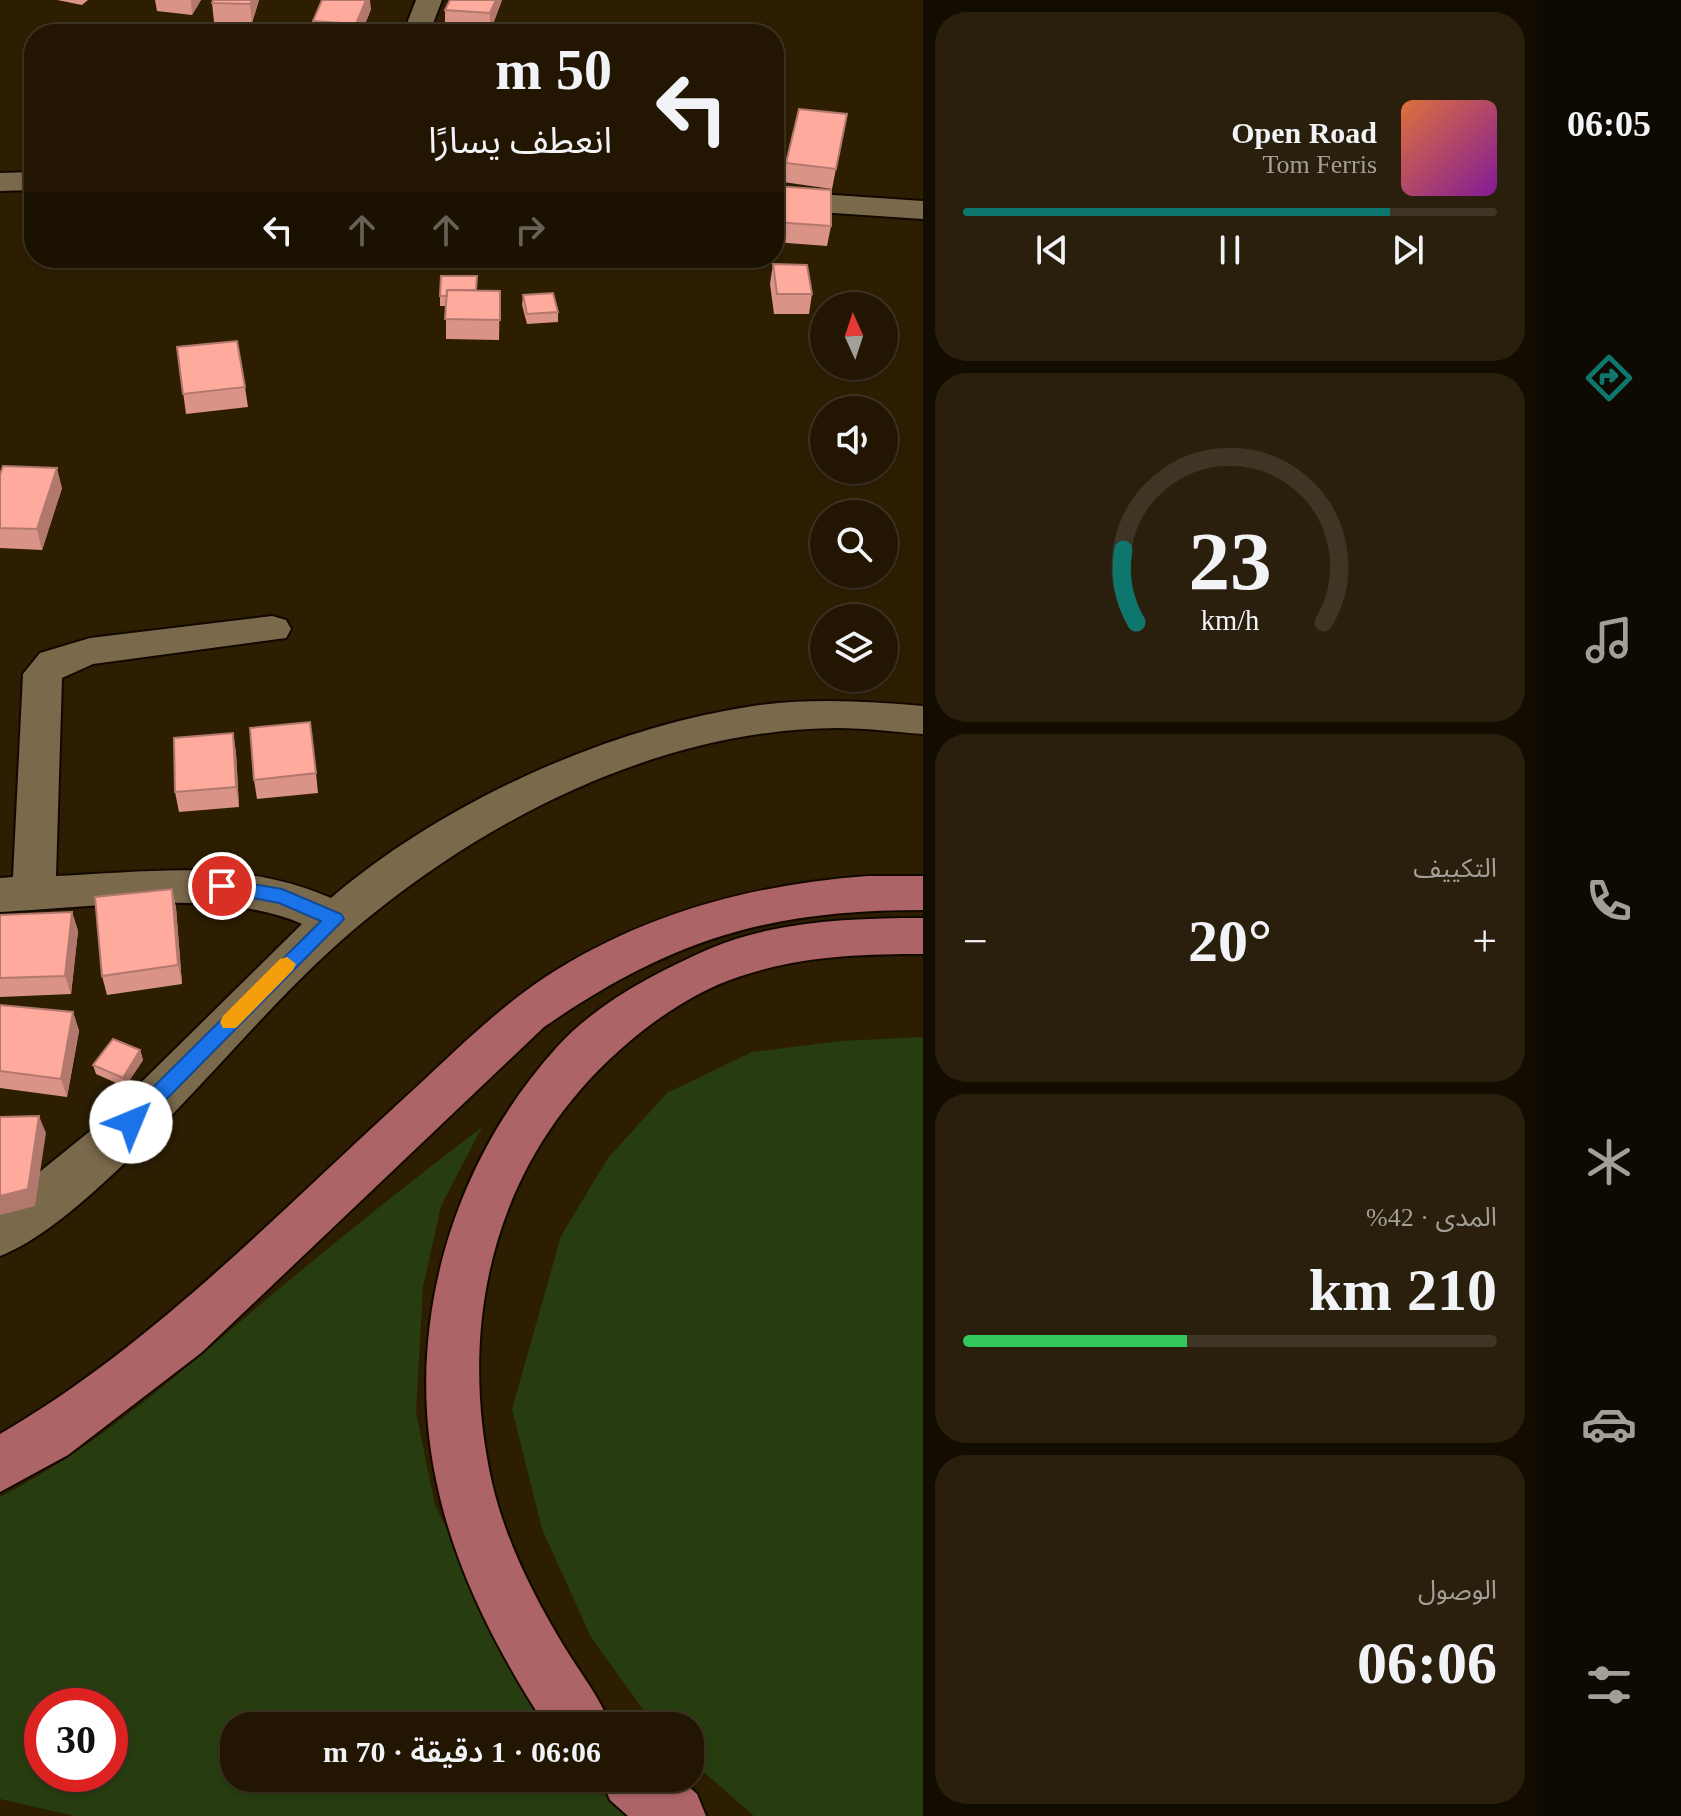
<!DOCTYPE html>
<html lang="ar">
<head>
<meta charset="utf-8">
<style>
	body { margin:0; font-family:"Times New Roman","Noto Sans Arabic",serif; background:#2a1f0c; color:#f1f3f6; direction:rtl; height:100vh; display:flex; flex-direction:column; font-size:30px; white-space:nowrap }
	* { box-sizing:border-box; margin:0 }
	p { font-size:26px; color:#a29f99 }
	.icon { flex:none; width:44px; height:44px; fill:none; stroke:currentColor; stroke-width:2; stroke-linecap:round; stroke-linejoin:round }
	.map { position:relative; flex:1; overflow:hidden; direction:ltr }
	.panel { display:flex; flex-direction:column; gap:12px; padding:12px; background:#130c01; width:614px }
	.panel>* { flex:none }
	.top-card { position:absolute; left:24px; top:24px; width:760px; height:244px; border-radius:32px; box-shadow:0 2px 6px #0004,0 0 0 2px #3f3524; direction:rtl; background:#221602; color:#f1f3f6; overflow:hidden }
	.needle { width:52px; rotate:357deg }
	.tools { position:absolute; left:810px; top:292px; display:grid; gap:16px }
	.tools a { display:grid; place-items:center; width:88px; height:88px; border-radius:50%; background:#221602; box-shadow:0 2px 6px #0004,0 0 0 2px #3f3524; font-size:40px }
	.speed { position:absolute; left:24px; top:1688px; display:flex; gap:16px; font-size:40px; font-weight:700; text-align:center }
	.speed>* { display:grid; place-content:center; width:104px; height:104px; border-radius:50%; background:#221602; box-shadow:0 2px 6px #0004,0 0 0 2px #3f3524; line-height:1 }
	.speed .limit { border:12px solid #d22; background:#fff; color:#111 }
	.pin { position:absolute; display:grid; place-items:center; width:68px; height:68px; color:#fff; margin:-34px; border:4px solid #fff; border-radius:50%; box-shadow:0 2px 8px #0007 }
	.me { position:absolute; width:88px; margin:-44px; rotate:45deg; stroke-linejoin:round; filter:drop-shadow(0 0 6px #0008) }
	.turn { display:flex; align-items:center; gap:28px; height:168px; padding:0 40px; font-size:36px }
	.turn .icon { width:104px; height:104px; stroke-width:2.5 }
	.turn b { display:block; font-size:56px; line-height:68px }
	.lanes { display:flex; align-items:center; height:76px; padding:0 40px; background:#0003; justify-content:center; gap:40px; direction:ltr }
	.lanes .off { opacity:.35 }
	.big { font-size:60px; font-weight:600; line-height:1.1 }
	.panel .tile { flex:1; display:flex; flex-direction:column; justify-content:center; gap:12px; min-width:0; padding:0 28px; border-radius:32px; background:#2a1f0c }
	.panel .dial { align-items:center; gap:0 }
	.dial svg { height:208px; overflow:visible; fill:none; stroke:#3f3524; stroke-width:7; stroke-linecap:round; text-anchor:middle }
	.dial text { fill:#f1f3f6; stroke:none }
	.song { display:flex; align-items:center; gap:24px }
	.cover { width:96px; height:96px; border-radius:12px; background:linear-gradient(135deg,hsl(20 70% 55%),hsl(290 70% 35%)) }
	.played { height:8px; border-radius:4px; background:linear-gradient(90deg,#0f766e 80%,#3f3524 80%) }
	.keys { display:flex; justify-content:space-around; direction:ltr }
	.heat { display:flex; justify-content:space-between; align-items:center; font-size:44px; direction:ltr }
	.charge { height:12px; border-radius:6px; background:linear-gradient(90deg,#34c759 42%,#3f3524 0) }
	.trip { position:absolute; left:220px; top:1712px; width:484px; height:80px; border-radius:32px; background:#221602; box-shadow:0 2px 6px #0004,0 0 0 2px #3f3524; font-weight:600; line-height:80px; text-align:center; direction:rtl }
	main { display:flex; flex:1; min-height:0 }
	.dock { display:flex; flex-direction:column; width:144px; justify-content:space-around; align-items:center; background:#0e0901; color:#a29f99 }
	.dock .icon { width:56px; height:56px }
	.dock .current { color:#0f766e }
	.dock b { font-size:36px; color:#f1f3f6 }
	.map>svg:first-child { display:block }
</style>
</head>
<body>
<main>
<nav class="dock">
<b>06:05</b>
<svg class="icon current" aria-label="directions" viewBox="0 0 24 24"><path d="M12 3l9 9-9 9-9-9zM9 14v-3h6M13 9l2 2-2 2"/></svg>
<svg class="icon" aria-label="music" viewBox="0 0 24 24"><path d="M9 18V5l10-2v13"/><circle cx="6" cy="18" r="3"/><circle cx="16" cy="16" r="3"/></svg>
<svg class="icon" aria-label="phone" viewBox="0 0 24 24"><path d="M5 4h4l2 5-3 2q2 4 5 5l2-3 5 2v4C11 20 4 13 5 4z"/></svg>
<svg class="icon" aria-label="climate" viewBox="0 0 24 24"><path d="M12 3v18M4 7l16 10M4 17L20 7"/></svg>
<svg class="icon" aria-label="car" viewBox="0 0 24 24"><path d="M5 17H2v-5l4-1 3-4h7l3 4 3 1v5h-3M9 17h6M6 11h13"/><circle cx="7" cy="17" r="2"/><circle cx="17" cy="17" r="2"/></svg>
<svg class="icon" aria-label="filters" viewBox="0 0 24 24"><path d="M4 7h16M4 17h16"/><circle cx="9" cy="7" r="2"/><circle cx="15" cy="17" r="2"/></svg>
</nav>
<section class="panel">
<div class="tile">
<div class="song"><i class="cover"></i><div><b>Open Road</b><p>Tom Ferris</p></div></div>
<div class="played"></div>
<div class="keys"><svg class="icon" aria-label="previous" viewBox="0 0 24 24"><path d="M18 5L8 12l10 7zM5 5v14"/></svg><svg class="icon" aria-label="pause" viewBox="0 0 24 24"><path d="M8 5v14M16 5v14"/></svg><svg class="icon" aria-label="next" viewBox="0 0 24 24"><path d="M6 5l10 7-10 7zM19 5v14"/></svg></div>
</div>
<div class="tile dial"><svg viewBox="0 0 100 80">
<path d="M14 69A42 42 0 1 1 86 69"/>
<path d="M14 69A42 42 0 0 1 9 41" stroke="#0f766e"/>
<text x="50" y="56" font-size="32" font-weight="700">23</text>
<text x="50" y="72" font-size="11">km/h</text>
</svg></div>
<div class="tile"><p>التكييف</p>
<div class="heat"><a>−</a><b class="big">20°</b><a>+</a></div>
</div>
<div class="tile"><p>المدى · 42%</p><b class="big">210 km</b><div class="charge"></div></div>
<div class="tile"><p>الوصول</p><b class="big">06:06</b></div>
</section>
<div class="map">
<svg width="923" height="1816" viewBox="0 0 923 1816">
	<rect width="100%" height="100%" fill="#2d1e02"/>
	<!-- green -->
	<path fill="#273d0f" fill-rule="evenodd" d="M923,1037V1816H754L690,1760V1726H655L591,1637L542,1529L512,1409L561,1236L608,1158L667,1093L752,1052L841,1041Z
		M482,1127L441,1206L423,1287L416,1412L435,1505L539,1716L548,1726H234V1778H594L628,1816H74L0,1799V1497C99,1446 183,1370 268,1298C338,1239 409,1183 482,1127ZM42,1706H110V1774H42Z"/>
	<g fill="none" stroke-linecap="round" stroke-linejoin="round">
		<!-- minor casing -->
		<g stroke="#130800" stroke-width="4">
			<path id="minor" d="M416,0H442L429,34H403Z
				M34,172V190L0,191V173Z
				M774,191L923,201V219L774,209Z
				M394,258H514L510,265L499,267H409L398,265Z
				M272,616L286,620L291,629L286,638L93,664L62,678L56,876C155,872 238,858 331,898C443,802 607,728 753,706C810,698 866,701 923,706V734C895,732 866,728 838,728C669,729 504,809 374,913C317,958 267,1013 218,1066C165,1122 70,1229 0,1256V1204L100,1123L302,924C221,888 89,908 0,912V878L13,877L23,674L40,653L90,638Z"/>
		</g>
		<!-- trunk casing -->
		<g stroke="#130800" stroke-width="4">
			<path id="trunk" d="M868,876H923V910C768,910 672,939 544,1027L201,1353L68,1455L0,1492V1434C150,1347 273,1218 400,1102C451,1056 499,1005 558,969C653,911 757,884 868,876Z
				M923,918V954C860,954 799,956 738,977C699,990 661,1015 630,1041C497,1153 455,1316 492,1483C506,1542 534,1597 565,1648C581,1674 600,1698 611,1726H546C498,1653 455,1570 437,1484C403,1329 451,1164 557,1047C597,1003 655,973 709,949C774,921 853,918 923,918Z
				M601,1778H679L697,1794L706,1816H628L610,1800Z"/>
		</g>
		<!-- minor -->
		<use href="#minor" fill="#7b694c" fill-rule="evenodd"/>
		<!-- trunk -->
		<use href="#trunk" fill="#ac6466" fill-rule="evenodd"/>
	</g>
	<!-- wall -->
	<path fill="#da9387" d="M57,0H88L82,5Z
		M155,0H201L192,15L157,11Z
		M213,0H259L252,23L214,22L212,3Z
		M502,0L490,32L445,29V10Z
		M371,9L361,34H314L313,21Z
		M847,114L832,189L783,182L786,163Z
		M775,186L831,226L827,246L774,242V194Z
		M773,264L812,294L809,314H774L770,284Z
		M477,290L500,291L499,340L446,339V306H440V296Z
		M523,295L558,312V322L527,324L522,305Z
		M177,347L245,387L248,407L186,414Z
		M0,475L62,488L42,550L0,548Z
		M233,733L236,753L239,807L179,812L175,792Z
		M316,773L318,793L257,799L254,780Z
		M172,889L176,908L182,984L107,995L102,976Z
		M72,912L78,931L71,994L0,997V915Z
		M0,1005L73,1012L79,1031L67,1097L0,1088Z
		M140,1050L143,1060L125,1087L96,1074L93,1065Z"/>
	<!-- shaded-wall -->
	<path fill="#b2786e" d="M191,0H201L192,15Z
		M252,0H259L252,23L250,4Z
		M366,0H370L371,9L361,34H357L356,24Z
		M496,0H502L490,32V13Z
		M57,468L62,488L42,550L37,529Z
		M233,733L236,753L239,807L236,787Z
		M172,889L176,908L182,984L178,965Z
		M72,912L78,931L71,994L65,976Z
		M73,1012L79,1031L67,1097L61,1079Z
		M140,1050L143,1060L125,1087L123,1078Z
		M39,1116L46,1133L35,1206L0,1215V1196Z"/>
	<!-- building -->
	<path fill="#feab9d" stroke="#b2786e" stroke-width="2" d="M213,0H252L250,4L212,3Z
		M322,0H366L356,24L313,21Z
		M450,0H496L490,13L445,10Z
		M799,109L847,114L836,169L786,163Z
		M775,186L831,190V226L774,222Z
		M773,264L807,265L812,294H777Z
		M441,276H477L476,290H447V296H440Z
		M447,290L500,291V320L445,319Z
		M553,293L558,312L527,314L523,295Z
		M237,341L245,387L183,394L177,347Z
		M3,466L57,468L37,529L0,528V475Z
		M310,722L316,773L254,780L250,728Z
		M233,733L236,787L175,792L174,738Z
		M172,889L178,965L102,976L95,897Z
		M72,912L65,976L0,978V915Z
		M0,1005L73,1012L61,1079L0,1071Z
		M113,1039L140,1050L123,1078L93,1065Z
		M39,1116L28,1189L0,1196V1117Z"/>
	<!-- route -->
	<path fill="#1a73e8" stroke="#114b97" stroke-width="2" d="M222,879L282,889L341,914L344,919L138,1128H124L121,1122L124,1116L321,921L279,903L215,891V881Z"/>
	<!-- slow -->
	<path fill="#f59e0b" d="M287,957L296,964L293,970L236,1028H223L220,1022L223,1016L280,959Z"/>
</svg>
<div class="tools">
<a><svg class="needle" viewBox="-14 -14 28 28"><path d="M0-13l5 13h-10z" fill="#e53935"/><path d="M0 13l5-13h-10z" fill="#a29f99"/></svg></a>
<a><svg class="icon" aria-label="sound" viewBox="0 0 24 24"><path d="M4 9h4l5-4v14l-5-4H4zM17 9q2 3 0 6"/></svg></a>
<a><svg class="icon" aria-label="search" viewBox="0 0 24 24"><circle cx="10" cy="10" r="6"/><path d="M15 15l6 6"/></svg></a>
<a><svg class="icon" aria-label="layers" viewBox="0 0 24 24"><path d="M12 4l9 5-9 5-9-5zM3 14l9 5 9-5"/></svg></a>
</div>
<div class="speed"><div class="limit">30</div></div>
<div class="pin" style="left:222px;top:886px;background:#d93025"><svg class="icon" aria-label="arrive" viewBox="0 0 24 24"><path d="M6 21V4h12l-3 4 3 4H6"/></svg></div>
<svg class="me" style="left:131px;top:1122px" viewBox="-20 -20 40 40"><circle r="19" fill="#fff"/><path d="M0-13L10 11 0 6-10 11z" fill="#1a73e8"/></svg>
<div class="trip">06:06 · 1 دقيقة · 70 m</div>
<div class="top-card">
<div class="turn"><svg class="icon" aria-label="left" viewBox="0 0 24 24"><path d="M17 20v-9H6M10 6l-5 5 5 5"/></svg><div><b>50 m</b>انعطف يسارًا</div></div>
<div class="lanes"><svg class="icon" aria-label="left" viewBox="0 0 24 24"><path d="M17 20v-9H6M10 6l-5 5 5 5"/></svg><svg class="icon off" aria-label="ahead" viewBox="0 0 24 24"><path d="M12 20V5M6 11l6-6 6 6"/></svg><svg class="icon off" aria-label="ahead" viewBox="0 0 24 24"><path d="M12 20V5M6 11l6-6 6 6"/></svg><svg class="icon off" aria-label="right" viewBox="0 0 24 24"><path d="M7 20v-9h11M14 6l5 5-5 5"/></svg></div>
</div>
</div>
</main>
</body>
</html>
